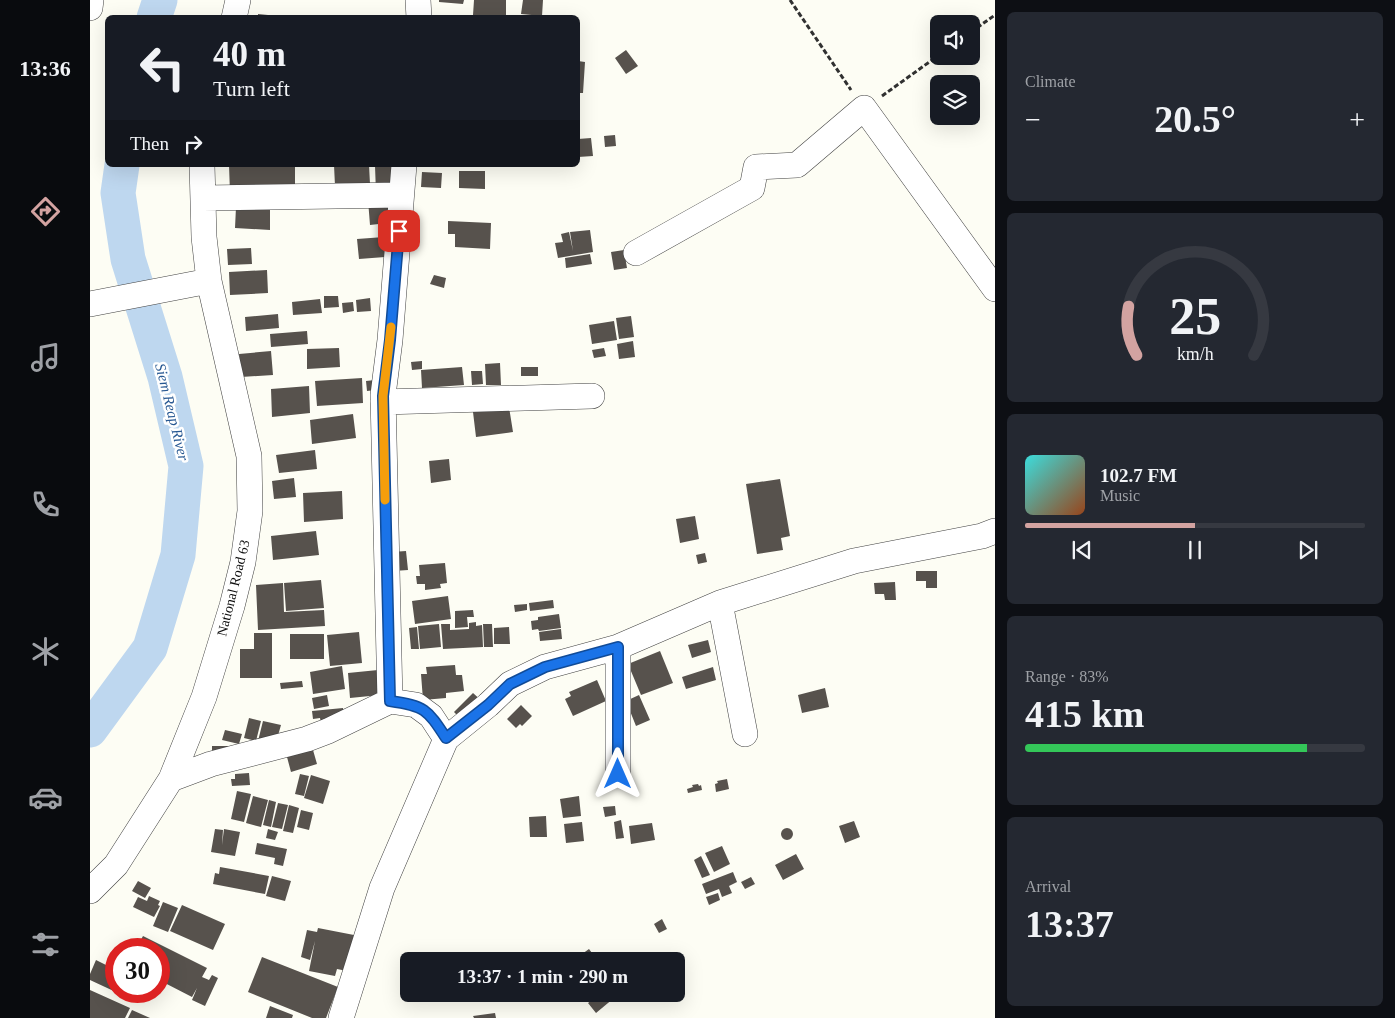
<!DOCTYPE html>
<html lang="en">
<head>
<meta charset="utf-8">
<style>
	body { margin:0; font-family:Georgia,serif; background:#242831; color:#f1f3f6; height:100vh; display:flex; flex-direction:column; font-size:19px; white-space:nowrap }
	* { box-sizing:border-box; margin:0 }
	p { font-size:16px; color:#9ea1a6 }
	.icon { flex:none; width:28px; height:28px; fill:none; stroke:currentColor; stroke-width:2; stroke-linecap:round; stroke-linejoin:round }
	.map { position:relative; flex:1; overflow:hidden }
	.side { display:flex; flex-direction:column; gap:12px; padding:12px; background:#0d0f14; width:400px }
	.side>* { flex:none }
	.hud { position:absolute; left:15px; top:15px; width:475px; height:152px; border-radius:8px; box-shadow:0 5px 20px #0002; background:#171b24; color:#f1f3f6; overflow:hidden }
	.buttons { position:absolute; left:840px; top:15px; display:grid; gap:10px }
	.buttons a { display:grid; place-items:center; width:50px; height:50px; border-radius:8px; background:#171b24; box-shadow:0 5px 20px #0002; font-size:25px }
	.speed { position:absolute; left:15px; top:938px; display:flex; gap:10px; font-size:25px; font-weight:700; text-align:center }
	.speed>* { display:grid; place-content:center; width:65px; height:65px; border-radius:50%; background:#171b24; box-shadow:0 5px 20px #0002; line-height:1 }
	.speed .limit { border:8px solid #d22; background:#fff; color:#111 }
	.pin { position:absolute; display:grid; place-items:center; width:42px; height:42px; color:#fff; margin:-21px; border-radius:10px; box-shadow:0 2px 8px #0006 }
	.me { position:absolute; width:55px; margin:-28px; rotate:0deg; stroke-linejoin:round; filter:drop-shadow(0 0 4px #0008) }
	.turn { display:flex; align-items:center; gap:18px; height:105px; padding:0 25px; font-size:22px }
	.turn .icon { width:65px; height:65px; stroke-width:2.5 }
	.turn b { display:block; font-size:35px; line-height:42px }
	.then { display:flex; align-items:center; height:48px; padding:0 25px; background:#0003; gap:10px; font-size:19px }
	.big { font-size:38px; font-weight:600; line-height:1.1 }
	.side .card { flex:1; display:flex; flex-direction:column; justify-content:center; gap:8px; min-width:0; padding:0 18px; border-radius:8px; background:#242831 }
	.side .dial { align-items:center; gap:0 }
	.dial svg { height:130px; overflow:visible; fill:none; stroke:#363941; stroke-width:7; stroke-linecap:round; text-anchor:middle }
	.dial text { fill:#f1f3f6; stroke:none }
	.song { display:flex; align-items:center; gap:15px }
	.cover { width:60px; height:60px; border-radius:8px; background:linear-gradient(135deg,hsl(180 70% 55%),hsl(20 70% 35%)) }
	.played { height:5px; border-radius:2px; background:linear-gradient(90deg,#d3a3a1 50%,#363941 50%) }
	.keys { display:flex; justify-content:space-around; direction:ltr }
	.heat { display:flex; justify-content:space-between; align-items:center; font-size:28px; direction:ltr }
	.charge { height:8px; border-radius:4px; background:linear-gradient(90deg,#34c759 83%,#363941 0) }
	.trip { position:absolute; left:310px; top:952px; width:285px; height:50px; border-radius:8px; background:#171b24; box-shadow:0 5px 20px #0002; font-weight:600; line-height:50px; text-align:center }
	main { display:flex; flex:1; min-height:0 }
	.dock { display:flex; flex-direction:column; width:90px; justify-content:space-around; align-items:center; background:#090b0e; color:#9ea1a6 }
	.dock .icon { width:35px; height:35px }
	.dock .current { color:#d3a3a1 }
	.dock b { font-size:22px; color:#f1f3f6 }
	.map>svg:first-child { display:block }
</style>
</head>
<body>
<main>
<nav class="dock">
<b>13:36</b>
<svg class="icon current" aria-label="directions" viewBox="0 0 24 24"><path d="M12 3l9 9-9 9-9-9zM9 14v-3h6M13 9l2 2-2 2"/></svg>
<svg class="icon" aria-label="music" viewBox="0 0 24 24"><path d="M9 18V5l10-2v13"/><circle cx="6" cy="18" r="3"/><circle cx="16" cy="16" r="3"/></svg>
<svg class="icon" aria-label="phone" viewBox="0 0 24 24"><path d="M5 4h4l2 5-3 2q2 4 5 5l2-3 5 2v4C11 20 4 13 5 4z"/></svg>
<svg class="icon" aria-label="climate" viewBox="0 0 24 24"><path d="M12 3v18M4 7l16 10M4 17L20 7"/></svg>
<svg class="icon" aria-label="car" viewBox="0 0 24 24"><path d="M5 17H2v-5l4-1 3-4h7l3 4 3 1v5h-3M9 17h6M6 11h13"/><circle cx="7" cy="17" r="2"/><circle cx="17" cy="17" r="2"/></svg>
<svg class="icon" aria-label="filters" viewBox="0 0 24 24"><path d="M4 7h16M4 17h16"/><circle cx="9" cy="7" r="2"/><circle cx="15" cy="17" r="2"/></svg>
</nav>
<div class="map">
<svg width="905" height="1018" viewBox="0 0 905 1018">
	<rect width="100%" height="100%" fill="#fdfdf4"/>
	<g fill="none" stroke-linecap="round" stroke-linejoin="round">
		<!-- river -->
		<path stroke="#bed7ef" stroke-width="35" d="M64,18L70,0
			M0,730L60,648L88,555L96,466L75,377L38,259L28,193L32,165"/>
	</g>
	<!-- building -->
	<path fill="#57524d" d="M349,0H374L373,4L349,2Z
		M384,0H416V16L383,15Z
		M433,0H453L452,16L431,14Z
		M168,14L188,16L187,18H168Z
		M536,50L548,66L536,74L525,58Z
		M488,61L495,62L493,93H488Z
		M525,135L526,146L515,147L514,136Z
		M501,138L503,156L488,157V139Z
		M139,165H205V191L140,193Z
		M244,165H279L280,184L245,186Z
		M305,165L306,192L286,193L285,166Z
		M369,171H395V189L369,188Z
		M332,172L352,173L351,188L331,187Z
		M304,198L306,222L280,225L278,200Z
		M146,207L180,209V230L145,228Z
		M358,221L401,223L400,249L365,247V234H358Z
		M500,230L503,252L468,258L465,243L473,242L471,234L479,232L483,251L480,232Z
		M294,237L295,257L269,259L267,239Z
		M161,248L162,264L138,265L137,249Z
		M534,250L537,268L524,270L521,252Z
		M500,254L502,264L476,268L475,258Z
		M177,270L178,293L140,295L139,272Z
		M344,275L356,278L354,288L340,284Z
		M234,296H248L249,307L234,308Z
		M280,298L281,311L267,312L266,300Z
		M230,299L232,313L203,315L202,302Z
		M263,302L264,311L253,313L252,303Z
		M188,314L189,328L156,331L155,317Z
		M541,316L544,337L529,339L526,318Z
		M524,321L527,340L502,344L499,325Z
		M217,331L218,344L181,347L180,334Z
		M543,341L545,357L529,359L527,344Z
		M249,348L250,367L217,369V349Z
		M514,348L516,356L504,358L502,350Z
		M181,351L183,375L151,377L149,354Z
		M332,361V369L322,370L321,362Z
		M410,363L411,385H396L395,364Z
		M372,367L374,385L332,388L331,370Z
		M431,367H448V376H431Z
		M381,371H392L393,384L382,385Z
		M272,378L273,403L227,406L225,381Z
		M285,380L286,390L277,391L276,381Z
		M219,386L220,413L182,417L181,389Z
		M419,407L423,432L386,437L383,412Z
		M263,414L266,438L222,444L220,420Z
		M225,450L227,469L189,473L186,455Z
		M359,459L361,480L341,483L339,461Z
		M204,478L206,497L184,499L182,481Z
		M690,479L700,536L691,538L693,550L667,554L656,484Z
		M252,491L253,519L214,522L213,493Z
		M605,516L609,539L590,543L586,519Z
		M226,531L229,555L183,560L181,536Z
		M316,551L318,570L304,571L302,552Z
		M615,553L617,562L608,564L606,555Z
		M355,563L357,583L350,584L351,588L335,590V584H327L326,576H330L329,565Z
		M826,571H847V588H836V581H826Z
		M231,580L234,608L196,611L194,583Z
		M805,582L806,600H795L794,594H785L784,583Z
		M193,583L194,612L234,610L235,626L168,630L166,585Z
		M358,596L361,619L325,624L322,601Z
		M463,600L464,608L440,611L439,603Z
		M437,604V610L425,612L424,605Z
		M383,610L384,617H377L378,627L365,628V611Z
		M469,614L471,628L449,631L448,629L442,630L441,621L448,620V617Z
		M386,622V626L392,625L393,647L353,649L351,624H360V630L379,629V623Z
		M349,624L351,647L330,649L328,626Z
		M393,624H402L403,647H394Z
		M327,627L329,649H321L319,628Z
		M419,627L420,644H404V628Z
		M471,629L472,639L450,641L449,632Z
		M269,632L272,663L240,666L237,635Z
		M164,633H182V678H150V649H164Z
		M200,634H234V659H200Z
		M618,640L621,652L602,658L598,645Z
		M570,651L583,683L551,695L538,664Z
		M365,665L366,675H372L374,691L356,693V698L333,700L331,674H337L336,667Z
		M252,666L255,689L223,694L220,672Z
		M623,667L626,680L596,689L592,677Z
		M288,670L290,695L260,698L258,673Z
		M507,680L516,701L483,716L475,699L481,696L479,692Z
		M212,681L213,687L191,689L190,683Z
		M735,688L739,707L712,713L708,695Z
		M383,693L394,703L371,719L364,712Z
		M237,695L239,706L224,709L222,698Z
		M549,695L560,720L546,726L536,701Z
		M431,705L442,716L432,726L430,724L426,728L417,719Z
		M253,708L254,721L231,723L230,718L223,719L222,711Z
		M159,718L171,721L166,741L154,738Z
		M173,721L191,725L187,739L168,741Z
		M135,730L152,734L149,744L132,740Z
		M122,746H138V757L122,756Z
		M223,750L227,764L201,772L197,757Z
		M159,773L160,785L142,786L141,779H145V774Z
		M210,774L219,776L214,796L205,794Z
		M221,775L240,781L233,804L214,798Z
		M637,779L639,789L626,792L625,784L628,783L627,781Z
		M608,784L609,786L611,785L612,790L598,793L597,789L603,787L602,785Z
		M147,791L161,794L154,822L141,819Z
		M163,796L178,800L171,827L156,823Z
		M489,796L491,816L473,818L470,799Z
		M179,800L186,802L181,827L173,825Z
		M188,803L198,805L192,829L182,827Z
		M199,805L209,808L203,833L193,831Z
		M525,806L526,815L515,817L513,807Z
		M211,810L223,813L219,830L207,827Z
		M456,816L457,837H440L439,817Z
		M531,820L534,838L526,839L524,822Z
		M764,821L770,837L755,843L749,826Z
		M492,822L494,841L476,843L474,824Z
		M562,823L565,840L541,844L539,826Z
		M691 834a6 6 0 1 1 12 0a6 6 0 1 1-12 0Z
		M125,829L133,830L132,845L134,829L150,832L145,856L121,852Z
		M178,829L188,832L185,840L176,838Z
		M167,843L197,849L193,866L184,864L185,858L165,854Z
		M632,846L640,864L624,872L615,853Z
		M706,854L714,869L693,880L685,865Z
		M611,856L620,875L612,878L604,860Z
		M130,867L179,876L175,894L123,884L125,873L129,874Z
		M643,872L647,882L639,886L642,893L632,897L629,889L616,894L612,884Z
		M182,876L201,881L195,901L176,896Z
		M661,877L665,884L655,889L651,882Z
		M48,881L61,888L55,898L42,891Z
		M628,893L630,900L619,905L616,897Z
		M59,896L70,901L68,905L70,906L64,917L43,907L48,897L57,901Z
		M73,902L88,908L78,932L63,926Z
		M92,905L135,924L123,950L80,931Z
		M572,919L577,929L569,933L564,924Z
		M228,928L264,935L257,971L247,969L245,976L219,971L225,941L220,960L211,957L217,930L227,932Z
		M53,936L117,968L112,977L119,980L122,975L128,978L115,1006L102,1000L107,988L102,997L69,980V949H46Z
		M499,949L508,961H486L485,959Z
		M172,957L248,987L236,1018H222L158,992Z
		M6,960L26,970V991H47L43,1000L0,980V974Z
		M0,990L40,1008L35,1018H0Z
		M510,994H520L524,998L506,1013L498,1003Z
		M533,994H540L542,997L534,1001L531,995Z
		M180,1006L203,1015L202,1018H176Z
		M42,1010L60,1018H38Z
		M405,1013L406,1018H384L383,1016Z"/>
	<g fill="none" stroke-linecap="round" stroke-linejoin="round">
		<!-- minor casing -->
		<g stroke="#424242" stroke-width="26">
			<path id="minor" d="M328,0L329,18
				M0,8L1,0
				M144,18L148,0
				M113,198L311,195
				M546,253L662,188L666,167L707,165L774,108L905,289
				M0,304L119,281
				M293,402L502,396
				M630,603L655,734
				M300,701L293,395L300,340L314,165
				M356,739L398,705L420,684L455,667L528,647L630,603L764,561L892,536L905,531
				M528,774V647
				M81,779L121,764L217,739L238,731L300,701L326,705L341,716L356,739L292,888L251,1018
				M0,891L26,865L81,779L114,697L142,606L153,562L160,511L159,456L119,281L114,237L112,165"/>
		</g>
		<!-- path -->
		<path stroke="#313131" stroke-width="3" stroke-dasharray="5 2.5" stroke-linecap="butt" d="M700,0L761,90
			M881,32L905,15
			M792,96L849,55"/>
		<!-- minor -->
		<use href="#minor" stroke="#fff" stroke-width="25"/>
	</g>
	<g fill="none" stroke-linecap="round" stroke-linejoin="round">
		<!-- route casing -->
		<g stroke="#114b97" stroke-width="12">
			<path id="route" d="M309,231L300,340L293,396L300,701C335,706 337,709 356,738L398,705L420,684L455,667L528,647V774"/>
		</g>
		<!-- route -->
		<use href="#route" stroke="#1a73e8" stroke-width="9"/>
		<!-- slow -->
		<path stroke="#f59e0b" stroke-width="9" d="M295,500L293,396L301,327"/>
	</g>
	<g text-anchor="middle" stroke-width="5" stroke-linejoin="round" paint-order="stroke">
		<!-- street labels -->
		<g font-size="14" fill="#0f0f0f" stroke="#fff">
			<text transform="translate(143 588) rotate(-76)" y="5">National Road 63</text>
		</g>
		<!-- water labels -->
		<g font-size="15" font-style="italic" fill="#285892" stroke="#fff">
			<text transform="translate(82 412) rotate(76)" y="5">Siem Reap River</text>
		</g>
	</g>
</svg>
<div class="buttons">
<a><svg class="icon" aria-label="sound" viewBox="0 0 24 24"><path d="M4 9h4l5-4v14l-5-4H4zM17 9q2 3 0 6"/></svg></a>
<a><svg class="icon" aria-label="layers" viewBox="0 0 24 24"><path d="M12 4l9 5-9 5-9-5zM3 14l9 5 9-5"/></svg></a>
</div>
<div class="speed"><div class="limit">30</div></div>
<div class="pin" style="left:309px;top:231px;background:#d93025"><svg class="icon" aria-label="arrive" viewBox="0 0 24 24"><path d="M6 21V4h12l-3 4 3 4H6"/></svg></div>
<svg class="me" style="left:528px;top:774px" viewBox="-20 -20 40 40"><path d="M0-17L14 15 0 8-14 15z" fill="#1a73e8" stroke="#fff" stroke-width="4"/></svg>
<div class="trip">13:37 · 1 min · 290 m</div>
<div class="hud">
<div class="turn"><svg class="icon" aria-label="left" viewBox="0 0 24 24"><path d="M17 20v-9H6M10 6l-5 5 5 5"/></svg><div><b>40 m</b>Turn left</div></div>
<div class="then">Then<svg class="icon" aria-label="right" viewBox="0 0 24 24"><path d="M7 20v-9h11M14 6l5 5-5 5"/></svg></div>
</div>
</div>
<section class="side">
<div class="card"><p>Climate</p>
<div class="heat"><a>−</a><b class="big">20.5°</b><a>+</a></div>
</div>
<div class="card dial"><svg viewBox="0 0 100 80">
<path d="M14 69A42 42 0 1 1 86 69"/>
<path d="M14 69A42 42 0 0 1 9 39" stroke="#d3a3a1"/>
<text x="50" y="56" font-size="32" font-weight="700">25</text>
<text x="50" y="72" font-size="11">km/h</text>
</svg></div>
<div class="card">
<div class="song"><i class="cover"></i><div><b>102.7 FM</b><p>Music</p></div></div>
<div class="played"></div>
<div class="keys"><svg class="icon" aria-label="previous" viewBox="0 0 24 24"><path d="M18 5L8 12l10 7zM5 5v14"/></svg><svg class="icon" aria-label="pause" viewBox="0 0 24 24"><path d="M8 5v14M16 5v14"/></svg><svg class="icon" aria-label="next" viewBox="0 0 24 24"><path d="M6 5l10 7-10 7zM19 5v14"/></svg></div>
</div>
<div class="card"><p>Range · 83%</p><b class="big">415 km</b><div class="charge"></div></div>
<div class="card"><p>Arrival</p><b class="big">13:37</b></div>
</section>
</main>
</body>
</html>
